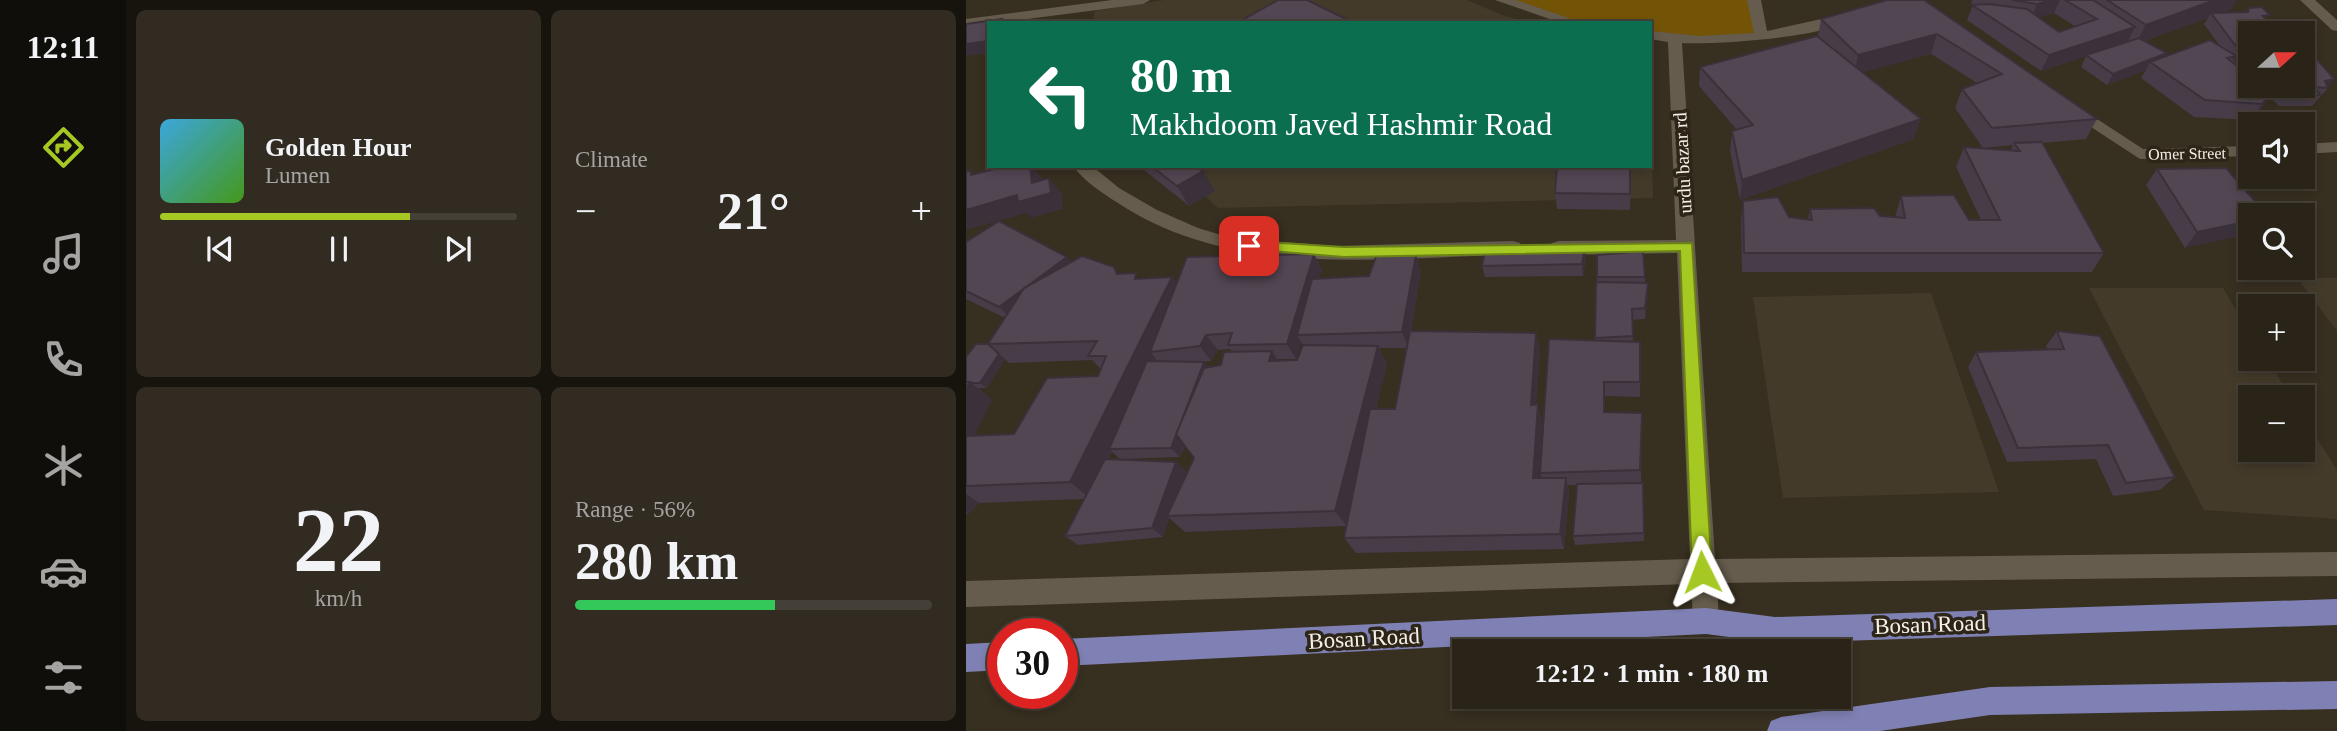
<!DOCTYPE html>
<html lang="en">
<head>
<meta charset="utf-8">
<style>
	body { margin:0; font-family:"Times New Roman",serif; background:#312b21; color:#f1f3f6; height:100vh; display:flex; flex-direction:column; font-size:26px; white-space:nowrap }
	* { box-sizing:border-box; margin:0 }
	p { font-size:23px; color:#a5a4a2 }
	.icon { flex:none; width:38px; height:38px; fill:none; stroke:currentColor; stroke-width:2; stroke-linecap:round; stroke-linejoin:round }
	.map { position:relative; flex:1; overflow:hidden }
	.drawer { display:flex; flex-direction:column; gap:10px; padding:10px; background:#17130d; width:840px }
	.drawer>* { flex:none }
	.top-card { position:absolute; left:21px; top:21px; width:665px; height:147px; border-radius:0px; box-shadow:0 4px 10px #0003,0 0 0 2px #454037; background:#0b6e4f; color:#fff; overflow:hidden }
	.needle { width:46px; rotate:69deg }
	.controls { position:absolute; left:1272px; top:21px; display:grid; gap:14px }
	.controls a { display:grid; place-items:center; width:77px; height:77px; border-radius:0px; background:#292318; box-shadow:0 4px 10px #0003,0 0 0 2px #454037; font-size:35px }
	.speed { position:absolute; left:21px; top:618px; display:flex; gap:14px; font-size:35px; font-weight:700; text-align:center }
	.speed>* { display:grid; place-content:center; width:91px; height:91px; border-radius:50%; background:#292318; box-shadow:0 4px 10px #0003,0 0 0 2px #454037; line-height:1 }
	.speed .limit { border:10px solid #d22; background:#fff; color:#111 }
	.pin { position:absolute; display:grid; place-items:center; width:60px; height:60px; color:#fff; margin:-30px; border-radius:14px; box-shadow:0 4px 10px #0006 }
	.me { position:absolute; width:77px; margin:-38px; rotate:357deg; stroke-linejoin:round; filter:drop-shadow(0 0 5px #0008) }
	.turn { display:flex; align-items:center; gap:24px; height:147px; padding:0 28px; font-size:32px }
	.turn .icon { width:91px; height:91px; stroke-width:2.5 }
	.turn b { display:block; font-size:49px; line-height:60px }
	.big { font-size:52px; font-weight:700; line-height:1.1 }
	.drawer .card { flex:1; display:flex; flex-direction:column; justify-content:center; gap:10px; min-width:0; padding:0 24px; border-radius:10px; background:#312b21 }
	.drawer .dial { align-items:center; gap:0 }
	.dial b { font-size:91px; line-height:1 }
	.song { display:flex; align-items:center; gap:21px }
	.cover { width:84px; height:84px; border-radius:10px; background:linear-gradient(135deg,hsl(200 70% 55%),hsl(100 70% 35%)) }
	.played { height:7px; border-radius:4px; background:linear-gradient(90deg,#a5c823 70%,#454037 70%) }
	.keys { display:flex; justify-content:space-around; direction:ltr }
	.heat { display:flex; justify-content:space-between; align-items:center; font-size:38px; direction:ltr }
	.charge { height:10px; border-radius:5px; background:linear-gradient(90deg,#34c759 56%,#454037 0) }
	.drawer .tiles { flex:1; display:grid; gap:10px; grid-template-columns:repeat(2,1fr) }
	.trip { position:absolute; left:486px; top:639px; width:399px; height:70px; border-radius:0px; background:#292318; box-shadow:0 4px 10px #0003,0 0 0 2px #454037; font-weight:700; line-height:70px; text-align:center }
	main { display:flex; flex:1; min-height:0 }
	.tabs { display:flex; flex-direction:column; width:126px; justify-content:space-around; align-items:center; background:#100e0a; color:#a5a4a2 }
	.tabs .icon { width:49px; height:49px }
	.tabs .current { color:#a5c823 }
	.tabs b { font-size:32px; color:#f1f3f6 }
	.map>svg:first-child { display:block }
</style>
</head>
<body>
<main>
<nav class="tabs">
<b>12:11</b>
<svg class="icon current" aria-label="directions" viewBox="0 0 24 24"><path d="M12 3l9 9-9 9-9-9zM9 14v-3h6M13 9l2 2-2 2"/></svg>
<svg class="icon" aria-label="music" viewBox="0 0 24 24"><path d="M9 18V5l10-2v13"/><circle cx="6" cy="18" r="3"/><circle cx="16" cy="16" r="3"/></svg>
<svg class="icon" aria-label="phone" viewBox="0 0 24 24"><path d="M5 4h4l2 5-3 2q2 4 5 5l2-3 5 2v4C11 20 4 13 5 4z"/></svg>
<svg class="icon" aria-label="climate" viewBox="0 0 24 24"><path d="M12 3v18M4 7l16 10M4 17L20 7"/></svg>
<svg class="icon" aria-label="car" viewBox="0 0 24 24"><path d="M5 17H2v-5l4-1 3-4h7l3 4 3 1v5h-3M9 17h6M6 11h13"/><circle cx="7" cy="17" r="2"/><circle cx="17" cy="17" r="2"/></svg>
<svg class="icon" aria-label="filters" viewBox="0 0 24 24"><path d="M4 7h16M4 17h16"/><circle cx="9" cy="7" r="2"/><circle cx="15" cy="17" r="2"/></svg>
</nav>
<section class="drawer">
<div class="tiles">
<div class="card">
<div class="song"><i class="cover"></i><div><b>Golden Hour</b><p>Lumen</p></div></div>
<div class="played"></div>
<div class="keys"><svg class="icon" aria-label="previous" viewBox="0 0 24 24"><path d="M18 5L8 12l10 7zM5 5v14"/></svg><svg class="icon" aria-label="pause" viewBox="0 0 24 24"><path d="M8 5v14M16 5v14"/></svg><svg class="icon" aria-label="next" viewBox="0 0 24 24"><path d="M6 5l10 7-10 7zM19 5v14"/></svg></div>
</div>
<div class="card"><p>Climate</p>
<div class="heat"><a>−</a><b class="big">21°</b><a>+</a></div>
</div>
<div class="card dial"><b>22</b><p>km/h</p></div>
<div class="card"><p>Range · 56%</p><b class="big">280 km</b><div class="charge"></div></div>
</div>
</section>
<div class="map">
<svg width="1371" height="731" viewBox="0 0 1371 731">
	<rect width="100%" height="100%" fill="#372f20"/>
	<!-- education -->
	<path fill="#433a2a" d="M198,0H501L536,15L564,23H126L129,11Z
		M684,69L687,198L252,208L208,166H684Z
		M1331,278H1371V331Z
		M1123,288H1257L1284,333V359H1301L1325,397H1284V450H1337V416L1371,470V519L1238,510Z
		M965,293L1033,492L817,498L787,297Z"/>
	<!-- green -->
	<path fill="#735306" d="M536,0H788L795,35L709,41L684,36V23H609Z"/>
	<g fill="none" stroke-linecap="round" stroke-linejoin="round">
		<!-- minor -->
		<path fill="#655c4d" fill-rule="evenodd" d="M146,0H184L177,4L0,27V19Z
			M529,0H550L617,23H595Z
			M781,0H795L801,31L883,13L890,17C867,37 750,45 716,43L749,559L1371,552V576L751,583L753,621L749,630L740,634L731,630L727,621L725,584L0,607V581L724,559L711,253L593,255L586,253L584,248L586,243L593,241L710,240L702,42L684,39V31L733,36L788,33Z
			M1334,0H1349L1371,20V31L1366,30Z
			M1105,102L1177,149L1284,146V156L1174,159L1099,110L1097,107Z
			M1371,142V152L1337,154V144Z
			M107,166H126L153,188L191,210L232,228L265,238L370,246L547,241L554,243L556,248L554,253L547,255C415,257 269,280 152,203C136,193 118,181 107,166Z"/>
		<!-- major -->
		<path fill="#7f81b4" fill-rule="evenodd" d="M1371,599V625L809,643L740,634L96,666V639L740,608L809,617Z
			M37,642V670L0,672V644Z
			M1371,681V709L1024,715L914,731H801L805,721L815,717L1024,687Z"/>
	</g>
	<!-- wall -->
	<path fill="#473c47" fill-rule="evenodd" d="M921,0L1131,119L1120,139L1076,143L1138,253L1126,272H776L775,221L777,201L823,217L842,220L844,209L929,217L935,196L1003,220H1015L990,167L998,147L1045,150L1047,145L1017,148L989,108L996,89L1011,83L965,54L896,72L948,139L774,200L764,151L766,131L771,130L733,86L734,67L852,37L855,19Z
		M1006,0H1271L1265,9L1256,13L1280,12L1283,8L1284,56H1270L1269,58L1284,57V86H1337V42L1351,53L1347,59L1362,88L1346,106H1313L1304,97L1295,109L1285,120L1228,117L1175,78L1180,70L1141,85L1115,67L1120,56L1075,71L1001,20L1007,5L1005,3ZM1088,13L1110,27L1093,32L1072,17ZM1242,18L1238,24L1254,46L1198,57L1178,41Z
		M173,166H230L237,171L249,191L223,206Z
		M591,166H665L664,210L591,209L589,193Z
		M1191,169L1301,215L1219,248L1180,185Z
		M0,242L101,257L105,262L175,279L206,277L210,284L348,254L356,270L353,279L403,276L455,271L445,331L570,333L574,351L570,404H572L576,422L573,478H575L574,473L629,341L630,282L631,283V255L677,251L679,283L682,294L679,319L666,320L667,342H674V397L639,396V412L676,413L675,483H677L678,541L609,545L607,536L611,485H602L603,494L598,549L390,553L378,538L381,526L219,532L203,518L197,537L112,545L99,536L118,499L13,503L2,514H0V357L22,344L39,318L0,299ZM335,342L337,345L331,360H312L311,359H330ZM413,348H440L429,409H410L421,364ZM264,349L266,352L255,365L242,367L236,362L245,361L252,350ZM39,359L43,363L126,360L135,369L132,376L48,434L8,436L26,400L12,388H21ZM219,446L228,458L214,488L220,472L210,462L143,459L146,452L154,459L214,457Z
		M619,247L620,258L617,276L519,277L516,266Z
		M1091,331L1209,477L1194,490L1147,496L1130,459L1041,462L1002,367L1010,352L1082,350L1080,346Z"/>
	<!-- shaded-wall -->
	<path fill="#3a313a" d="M1086,0H1094L1088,13L1065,19L1071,4Z
		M1249,0H1271L1265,9L1247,16L1245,13L1242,18L1169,44L1180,25Z
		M1169,27L1161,43L1075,71L1083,55Z
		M971,34L965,54L888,75L892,55Z
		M23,41V53L0,56V44Z
		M1201,53L1194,65L1184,62L1180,70L1141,85L1147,74Z
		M1368,79L1361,88L1359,81Z
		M1307,93L1295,109L1285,120L1296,104Z
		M955,119L948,139L774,200L776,180Z
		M52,166H66L77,180L83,178L96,194L97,209L65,218L61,213L0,230V210Z
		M237,171L249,191L223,206L211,186Z
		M1284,221V234L1219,248L1231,232Z
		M619,247L620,258L617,276L616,264Z
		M348,254L356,270L337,335H331L335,342L330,359L321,344Z
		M450,255L455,271L442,347L436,332Z
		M101,257L114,273L49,322L33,307Z
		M206,277L220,296L184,352L190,359L148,449H143L146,452L124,498L104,482Z
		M682,283V294L679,319V308Z
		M570,333L574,351L569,422L565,405Z
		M240,335L252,350L245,361L234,346Z
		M412,346L421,364L381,526L369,511Z
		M306,351L318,370L303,361Z
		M33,354L39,359L21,388L14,383Z
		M238,362L246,373L214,457L205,448Z
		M4,382L26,400L0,452V390Z
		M638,382L639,396V426L638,412Z
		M572,404L576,422L572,494L567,478Z
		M210,462L220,472L204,516H201L203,518L197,537L186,528Z
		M600,478L603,494L598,549L594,534Z
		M0,494L13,503L2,514L0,512Z"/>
	<!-- building -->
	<path fill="#534653" stroke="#3a313a" stroke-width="2" d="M312,0H341L388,23H271Z
		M921,0H958L1131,119L1026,128L996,89L1036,74L971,34L892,55L855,19Z
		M1046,0H1086L1071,4Z
		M1099,0H1127L1169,27L1083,55L1006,5L1022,4L1061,9L1093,32L1131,19Z
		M1141,0H1249L1180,25Z
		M1296,7L1304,15L1297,16L1313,32L1326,33H1284V45H1269L1245,13L1282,12L1283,8Z
		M36,19L35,23H23V41L0,44V24Z
		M851,36L955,119L776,180L766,131L787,125L734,67Z
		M1173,38L1201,53L1147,74L1120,55Z
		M1244,40L1270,56L1261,58L1284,76V86H1297L1307,93L1296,104L1239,100L1184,62Z
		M1337,42L1351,53H1337Z
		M1284,57V67L1275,66L1268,59L1269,58Z
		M1351,59L1368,79L1359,81L1362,88L1347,87L1355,95H1321L1313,86H1337V60Z
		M1076,142L1138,253H778L777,201L812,197L823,217L846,220L844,209L908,208L914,216L939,218L935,196L988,195L1003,220H1034L998,147L1054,151L1048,143Z
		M33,166H52L53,167L64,166L66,183L83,178L85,193L52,202L51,195L0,210V172L5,170V175L33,168Z
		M185,166H230L237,171L211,186Z
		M591,166H664V194L589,193Z
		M1260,168L1301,215H1284V221L1231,232L1191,169Z
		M33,221L101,257L33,307L0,291V242Z
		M520,246L619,247L616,264L516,266Z
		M677,251L679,277H631V255Z
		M348,254L321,344L262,345L266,333L240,335L234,346L184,352L221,257Z
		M411,254L450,255L436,332L331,335L346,279L403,276Z
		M116,256L148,267L151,274L170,273L169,279L206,277L104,482L0,486V436L48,434L81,378L132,376L140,356H122L131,341L22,344L58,288Z
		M630,282L682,283L679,308L666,309L667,336L629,338Z
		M444,331L570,333L565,405L572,404L567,478H600L594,534L378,538L404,409H429Z
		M1091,331L1134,336L1209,477L1160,483L1142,445L1052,448L1010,352L1098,349Z
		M583,339L674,342V382H638V412L676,413L674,470L574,473Z
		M10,344H22L33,354L14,383H6L0,382V357Z
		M337,345L412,346L369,511L201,516L228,458L210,434L238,368L255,365L258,352L306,351L303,361L331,360Z
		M181,361L238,362L205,448L143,449Z
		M0,382H4L0,390Z
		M139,459L210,462L186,528L99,536Z
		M677,483L678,533L607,536L611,484Z"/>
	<!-- route -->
	<path fill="#a5c823" stroke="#6b8217" stroke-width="2" d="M283,241L378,247L726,243L746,572L743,578L736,581L729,578L726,572L714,251L378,257L278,249V242Z"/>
	<g text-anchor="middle" stroke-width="7" stroke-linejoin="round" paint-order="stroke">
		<!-- far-street labels -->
		<g font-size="16" fill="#f5f0e7" stroke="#2d2517">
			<text transform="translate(1221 153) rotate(-1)" y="6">Omer Street</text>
		</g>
		<!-- street labels -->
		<g font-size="19" fill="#f5f0e7" stroke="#2d2517">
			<text transform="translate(716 163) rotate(-93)" y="7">urdu bazar rd</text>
		</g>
		<!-- near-street labels -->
		<g font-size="23" fill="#f5f0e7" stroke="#2d2517">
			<text transform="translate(964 624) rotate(-2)" y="8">Bosan Road</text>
			<text transform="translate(398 638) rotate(-3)" y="8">Bosan Road</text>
		</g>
	</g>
</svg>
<div class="controls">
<a><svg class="needle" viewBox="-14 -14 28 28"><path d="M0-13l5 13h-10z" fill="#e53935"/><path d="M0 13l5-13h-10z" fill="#a5a4a2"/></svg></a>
<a><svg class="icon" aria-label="sound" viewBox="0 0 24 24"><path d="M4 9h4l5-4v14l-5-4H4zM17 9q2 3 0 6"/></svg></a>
<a><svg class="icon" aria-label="search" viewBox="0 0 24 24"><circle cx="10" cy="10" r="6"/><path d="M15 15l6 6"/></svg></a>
<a>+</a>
<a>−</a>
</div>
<div class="speed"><div class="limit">30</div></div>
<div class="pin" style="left:283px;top:246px;background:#d93025"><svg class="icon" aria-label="arrive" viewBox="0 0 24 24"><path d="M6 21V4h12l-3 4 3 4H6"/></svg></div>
<svg class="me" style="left:736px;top:572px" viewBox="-20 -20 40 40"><path d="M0-17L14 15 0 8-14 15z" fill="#a5c823" stroke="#fff" stroke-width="4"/></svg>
<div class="trip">12:12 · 1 min · 180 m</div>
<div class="top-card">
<div class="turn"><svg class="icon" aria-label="left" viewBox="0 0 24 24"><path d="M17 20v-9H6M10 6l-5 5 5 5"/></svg><div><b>80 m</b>Makhdoom Javed Hashmir Road</div></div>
</div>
</div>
</main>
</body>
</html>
